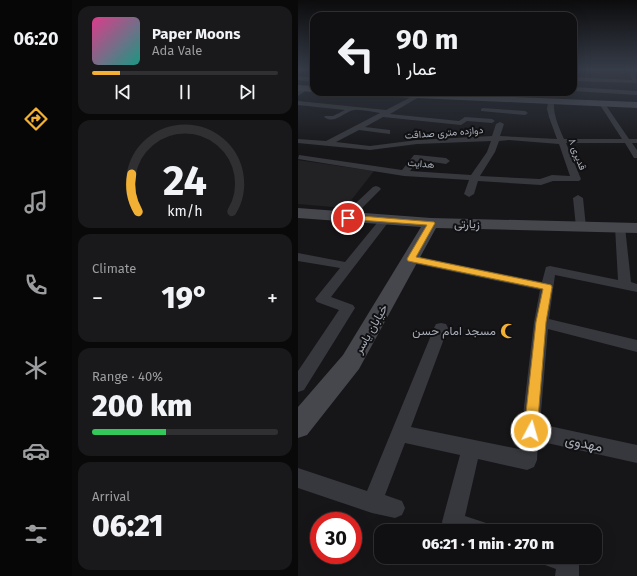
<!DOCTYPE html>
<html lang="en">
<head>
<meta charset="utf-8">
<style>
	body { margin:0; font-family:"Fira Sans",Vazirmatn,sans-serif; background:#19191b; color:#f1f3f6; height:100vh; display:flex; flex-direction:column; font-size:15px; white-space:nowrap }
	* { box-sizing:border-box; margin:0 }
	p { font-size:13px; color:#9c9d9f }
	.icon { flex:none; width:22px; height:22px; fill:none; stroke:currentColor; stroke-width:2; stroke-linecap:round; stroke-linejoin:round }
	.map { position:relative; flex:1; overflow:hidden }
	.panel { display:flex; flex-direction:column; gap:6px; padding:6px; background:#09090a; width:226px }
	.panel>* { flex:none }
	.guide { position:absolute; left:12px; top:12px; width:267px; height:84px; border-radius:12px; box-shadow:0 4px 16px #0002,0 0 0 1px #303032; background:#101012; color:#f1f3f6; overflow:hidden }
	.speed { position:absolute; left:12px; top:512px; display:flex; gap:8px; font-size:20px; font-weight:700; text-align:center }
	.speed>* { display:grid; place-content:center; width:52px; height:52px; border-radius:50%; background:#101012; box-shadow:0 4px 16px #0002,0 0 0 1px #303032; line-height:1 }
	.speed .limit { border:6px solid #d22; background:#fff; color:#111 }
	.pin { position:absolute; display:grid; place-items:center; width:34px; height:34px; color:#fff; margin:-17px; border:2px solid #fff; border-radius:50%; box-shadow:0 1px 4px #0007 }
	.me { position:absolute; width:44px; margin:-22px; rotate:6deg; stroke-linejoin:round; filter:drop-shadow(0 0 3px #0008) }
	.turn { display:flex; align-items:center; gap:14px; height:84px; padding:0 20px; font-size:18px }
	.turn .icon { width:52px; height:52px; stroke-width:2.5 }
	.turn b { display:block; font-size:28px; line-height:34px }
	.big { font-size:30px; font-weight:800; line-height:1.1 }
	.panel .tile { flex:1; display:flex; flex-direction:column; justify-content:center; gap:6px; min-width:0; padding:0 14px; border-radius:12px; background:#19191b }
	.panel .dial { align-items:center; gap:0 }
	.dial svg { height:104px; overflow:visible; fill:none; stroke:#303032; stroke-width:7; stroke-linecap:round; text-anchor:middle }
	.dial text { fill:#f1f3f6; stroke:none }
	.song { display:flex; align-items:center; gap:12px }
	.cover { width:48px; height:48px; border-radius:6px; background:linear-gradient(135deg,hsl(330 70% 55%),hsl(170 70% 35%)) }
	.played { height:4px; border-radius:2px; background:linear-gradient(90deg,#f2b134 15%,#303032 15%) }
	.keys { display:flex; justify-content:space-around; direction:ltr }
	.heat { display:flex; justify-content:space-between; align-items:center; font-size:22px; direction:ltr }
	.charge { height:6px; border-radius:3px; background:linear-gradient(90deg,#34c759 40%,#303032 0) }
	.trip { position:absolute; left:76px; top:524px; width:228px; height:40px; border-radius:12px; background:#101012; box-shadow:0 4px 16px #0002,0 0 0 1px #303032; font-weight:800; line-height:40px; text-align:center }
	main { display:flex; flex:1; min-height:0 }
	.menu { display:flex; flex-direction:column; width:72px; justify-content:space-around; align-items:center; background:#060607; color:#9c9d9f }
	.menu .icon { width:28px; height:28px }
	.menu .selected { color:#f2b134 }
	.menu b { font-size:18px; color:#f1f3f6 }
	.map>svg:first-child { display:block }
</style>
</head>
<body>
<main>
<nav class="menu">
<b>06:20</b>
<svg class="icon selected" aria-label="directions" viewBox="0 0 24 24"><path d="M12 3l9 9-9 9-9-9zM9 14v-3h6M13 9l2 2-2 2"/></svg>
<svg class="icon" aria-label="music" viewBox="0 0 24 24"><path d="M9 18V5l10-2v13"/><circle cx="6" cy="18" r="3"/><circle cx="16" cy="16" r="3"/></svg>
<svg class="icon" aria-label="phone" viewBox="0 0 24 24"><path d="M5 4h4l2 5-3 2q2 4 5 5l2-3 5 2v4C11 20 4 13 5 4z"/></svg>
<svg class="icon" aria-label="climate" viewBox="0 0 24 24"><path d="M12 3v18M4 7l16 10M4 17L20 7"/></svg>
<svg class="icon" aria-label="car" viewBox="0 0 24 24"><path d="M5 17H2v-5l4-1 3-4h7l3 4 3 1v5h-3M9 17h6M6 11h13"/><circle cx="7" cy="17" r="2"/><circle cx="17" cy="17" r="2"/></svg>
<svg class="icon" aria-label="filters" viewBox="0 0 24 24"><path d="M4 7h16M4 17h16"/><circle cx="9" cy="7" r="2"/><circle cx="15" cy="17" r="2"/></svg>
</nav>
<section class="panel">
<div class="tile">
<div class="song"><i class="cover"></i><div><b>Paper Moons</b><p>Ada Vale</p></div></div>
<div class="played"></div>
<div class="keys"><svg class="icon" aria-label="previous" viewBox="0 0 24 24"><path d="M18 5L8 12l10 7zM5 5v14"/></svg><svg class="icon" aria-label="pause" viewBox="0 0 24 24"><path d="M8 5v14M16 5v14"/></svg><svg class="icon" aria-label="next" viewBox="0 0 24 24"><path d="M6 5l10 7-10 7zM19 5v14"/></svg></div>
</div>
<div class="tile dial"><svg viewBox="0 0 100 80">
<path d="M14 69A42 42 0 1 1 86 69"/>
<path d="M14 69A42 42 0 0 1 9 40" stroke="#f2b134"/>
<text x="50" y="56" font-size="32" font-weight="700">24</text>
<text x="50" y="72" font-size="11">km/h</text>
</svg></div>
<div class="tile"><p>Climate</p>
<div class="heat"><a>−</a><b class="big">19°</b><a>+</a></div>
</div>
<div class="tile"><p>Range · 40%</p><b class="big">200 km</b><div class="charge"></div></div>
<div class="tile"><p>Arrival</p><b class="big">06:21</b></div>
</section>
<div class="map">
<svg width="339" height="576" viewBox="0 0 339 576">
	<rect width="100%" height="100%" fill="#161618"/>
	<!-- built -->
	<path fill="#222225" d="M0,160L76,171L47,208L0,204Z"/>
	<g fill="none" stroke-linecap="round" stroke-linejoin="round">
		<!-- street -->
		<path fill="#37383d" fill-rule="evenodd" d="M331,70H336L339,83L275,81V77L334,80Z
			M0,76L16,78V82L0,80Z
			M275,87L339,91V95L275,91Z
			M5,88L10,89L0,96V91Z
			M202,92H208L206,99L201,98Z
			M119,94L121,95V97L92,114L161,121L167,117L194,119L197,121L194,123L169,121L163,125L85,117L67,127L92,130V134L61,130L38,142L72,146L119,140L194,136L198,124L202,122L206,124L202,136L259,139L251,117L249,109L250,102L253,100L256,102C255,115 261,127 266,139H324L302,105L307,104L331,139H339V143H334L339,150V158H336L327,143H268L283,179L281,181H255L243,185L180,181L176,194L171,197L166,194L171,180L106,176L0,159L1,155L104,170L116,155H119L148,158L152,161L148,164L121,160L112,171L173,175L189,152L193,141L119,144L72,150L0,143V139L28,141L82,113C74,112 63,109 56,110C45,112 37,125 26,117L27,116H35L47,110L0,105V101L88,110ZM211,140L261,144L272,176L254,175L242,179L182,176L197,152L201,141Z
			M185,108L227,111L230,113L227,115L183,111V109Z
			M78,186L81,187L83,189L53,219H45L44,217L45,215L75,187Z
			M280,195L285,198L288,227L283,230L278,227L275,198Z
			M87,217L92,220L33,297L55,305L57,308L6,390L0,392V371L41,310L19,302L17,299L42,268L0,261V253L47,262L83,218Z
			M322,224L327,227L333,282L339,284V292L257,275L251,319L339,340V352L250,329L242,424L339,445V463L240,441L239,460L236,467L229,470L180,459L167,516L188,523L191,531H151L147,530L144,522L162,455L107,443L87,495L104,501L107,508L104,515L97,518L74,513L0,488V468L69,491L136,328L138,324L143,323L148,324L150,328L113,427L221,449L236,322L242,290L113,263L109,262L107,259L109,256L113,255L244,282L248,267L252,266L320,280L317,227Z
			M244,557H279L281,562V576H257L258,569L247,565Z"/>
		<!-- secondary -->
		<path fill="#45474d" fill-rule="evenodd" d="M0,85L16,86V92L0,91Z
			M50,92H97L339,102V108L54,95Z
			M0,208L133,218L339,223V233L138,228L61,369L9,435L0,438V407L45,355L123,227L0,218Z"/>
	</g>
	<!-- sky -->
	<linearGradient id="sky" x2="0" y2="1"><stop stop-color="#0c0c0d"/><stop offset="0.46" stop-color="#363c48"/><stop offset="1" stop-color="#363c48" stop-opacity="0"/></linearGradient>
	<rect width="339" height="151" fill="url(#sky)"/>
	<!-- route -->
	<path fill="#f2b134" stroke="#9d7322" d="M50,215L136,222L137,223L118,257L253,285L254,287L248,322L239,431L237,435L233,437L228,435L226,431L238,322L245,289L110,261L109,259L129,225L47,219L46,218Z"/>
	<!-- icons -->
	<defs>
		<g id="mosque-bare" transform="scale(1.2)"><path d="M3.5-4.9A6 6 0 1 0 3.5 4.9A5 5 0 1 1 3.5-4.9Z" fill="#f2b134" stroke="#111113" stroke-width="2.5" paint-order="stroke"/></g>
	</defs>
	<g fill-rule="evenodd">
		<use href="#mosque-bare" x="210" y="331"/>
	</g>
	<g text-anchor="middle" stroke-width="4" stroke-linejoin="round" paint-order="stroke">
		<!-- far-street labels -->
		<g font-size="10" fill="#a8adb8" stroke="#111113">
			<text transform="translate(146 132) rotate(-4)" y="4">دوازده متری صداقت</text>
			<text transform="translate(280 154) rotate(69)" y="4">قدیری ۸</text>
			<text transform="translate(123 163) rotate(5)" y="4">هدایت</text>
		</g>
		<!-- street labels -->
		<g font-size="12" fill="#a8adb8" stroke="#111113">
			<text transform="translate(169 224) rotate(1)" y="4">زیارتی</text>
			<text transform="translate(73 329) rotate(-60)" y="4">خیابان یاسر</text>
		</g>
		<!-- poi labels -->
		<g font-size="12" fill="#a8adb8" stroke="#111113" text-anchor="end">
			<text x="198" y="335">مسجد امام حسن</text>
		</g>
		<!-- near-street labels -->
		<g font-size="14" fill="#a8adb8" stroke="#111113">
			<text transform="translate(286 443) rotate(12)" y="5">مهدوی</text>
		</g>
	</g>
</svg>
<div class="speed"><div class="limit">30</div></div>
<div class="pin" style="left:50px;top:218px;background:#d93025"><svg class="icon" aria-label="arrive" viewBox="0 0 24 24"><path d="M6 21V4h12l-3 4 3 4H6"/></svg></div>
<svg class="me" style="left:233px;top:431px" viewBox="-20 -20 40 40"><circle r="17" fill="#f2b134" stroke="#fff" stroke-width="3"/><path d="M0-11L8 9 0 5-8 9z" fill="#fff"/></svg>
<div class="trip">06:21 · 1 min · 270 m</div>
<div class="guide">
<div class="turn"><svg class="icon" aria-label="left" viewBox="0 0 24 24"><path d="M17 20v-9H6M10 6l-5 5 5 5"/></svg><div><b>90 m</b>عمار ۱</div></div>
</div>
</div>
</main>
</body>
</html>
